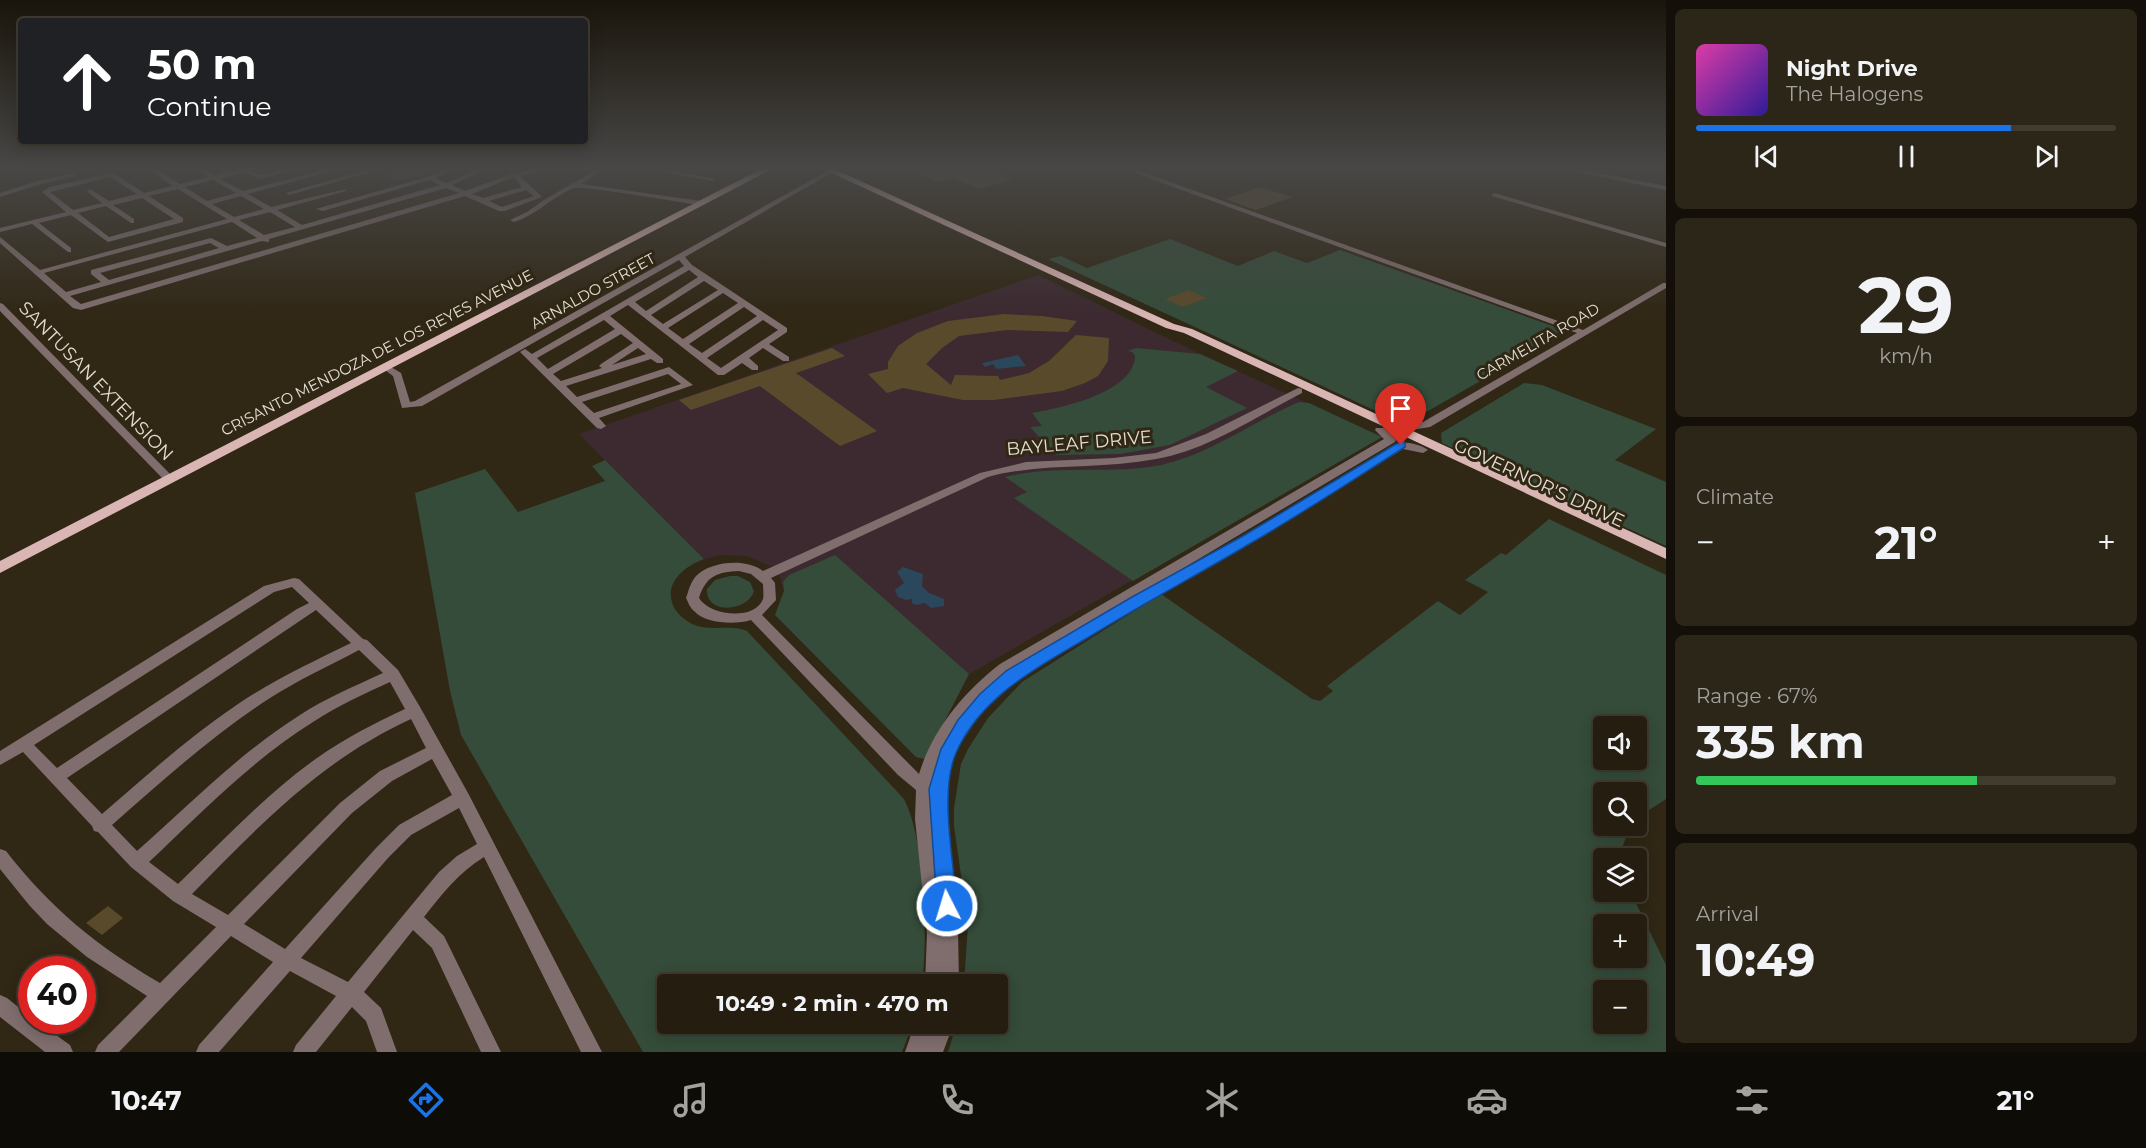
<!DOCTYPE html>
<html lang="en">
<head>
<meta charset="utf-8">
<style>
	body { margin:0; font-family:Montserrat,sans-serif; background:#2c2619; color:#f1f3f6; height:100vh; display:flex; flex-direction:column; font-size:22px; white-space:nowrap }
	* { box-sizing:border-box; margin:0 }
	p { font-size:20px; color:#a3a29f }
	.icon { flex:none; width:33px; height:33px; fill:none; stroke:currentColor; stroke-width:2; stroke-linecap:round; stroke-linejoin:round }
	.map { position:relative; flex:1; overflow:hidden }
	.details { display:flex; flex-direction:column; gap:9px; padding:9px; background:#141009; width:480px }
	.details>* { flex:none }
	.hud { position:absolute; left:18px; top:18px; width:570px; height:126px; border-radius:6px; box-shadow:0 3px 15px #0003,0 0 0 2px #413b30; background:#202124; color:#fff; overflow:hidden }
	.tools { position:absolute; left:1593px; top:716px; display:grid; gap:12px }
	.tools a { display:grid; place-items:center; width:54px; height:54px; border-radius:6px; background:#241d10; box-shadow:0 3px 15px #0003,0 0 0 2px #413b30; font-size:30px }
	.speed { position:absolute; left:18px; top:956px; display:flex; gap:12px; font-size:30px; font-weight:700; text-align:center }
	.speed>* { display:grid; place-content:center; width:78px; height:78px; border-radius:50%; background:#241d10; box-shadow:0 3px 15px #0003,0 0 0 2px #413b30; line-height:1 }
	.speed .limit { border:9px solid #d22; background:#fff; color:#111 }
	.pin { position:absolute; display:grid; place-items:center; width:51px; height:51px; color:#fff; margin:-62px -26px; border-radius:50% 50% 50% 0; rotate:-45deg; box-shadow:0 0 6px #0007 }
	.pin .icon { rotate:45deg }
	.me { position:absolute; width:66px; margin:-33px; rotate:355deg; stroke-linejoin:round; filter:drop-shadow(0 0 4px #0008) }
	.turn { display:flex; align-items:center; gap:21px; height:126px; padding:0 30px; font-size:27px }
	.turn .icon { width:78px; height:78px; stroke-width:2.5 }
	.turn b { display:block; font-size:42px; line-height:51px }
	.big { font-size:45px; font-weight:700; line-height:1.1 }
	.details .widget { flex:1; display:flex; flex-direction:column; justify-content:center; gap:9px; min-width:0; padding:0 21px; border-radius:9px; background:#2c2619 }
	.details .dial { align-items:center; gap:0 }
	.dial b { font-size:78px; line-height:1 }
	.song { display:flex; align-items:center; gap:18px }
	.cover { width:72px; height:72px; border-radius:9px; background:linear-gradient(135deg,hsl(320 70% 55%),hsl(250 70% 35%)) }
	.played { height:6px; border-radius:3px; background:linear-gradient(90deg,#1a73e8 75%,#413b30 75%) }
	.keys { display:flex; justify-content:space-around; direction:ltr }
	.heat { display:flex; justify-content:space-between; align-items:center; font-size:33px; direction:ltr }
	.charge { height:9px; border-radius:4px; background:linear-gradient(90deg,#34c759 67%,#413b30 0) }
	.trip { position:absolute; left:657px; top:974px; width:351px; height:60px; border-radius:6px; background:#241d10; box-shadow:0 3px 15px #0003,0 0 0 2px #413b30; font-weight:700; line-height:60px; text-align:center }
	.tabs { display:flex; height:96px; justify-content:space-around; align-items:center; background:#0e0c06; color:#a3a29f }
	.tabs .icon { width:42px; height:42px }
	.tabs .current { color:#1a73e8 }
	.tabs b { font-size:27px; color:#f1f3f6 }
	main { display:flex; flex:1; min-height:0 }
	.map>svg:first-child { display:block }
</style>
</head>
<body>
<main>
<div class="map">
<svg width="1666" height="1052" viewBox="0 0 1666 1052">
	<rect width="100%" height="100%" fill="#302715"/>
	<!-- education -->
	<path fill="#3c2a30" d="M1038,275L1200,354L1382,437L969,674L925,759L916,757L775,615L784,591L779,574L772,567L747,556L722,555L704,559L579,434Z"/>
	<!-- green -->
	<path fill="#354c3a" fill-rule="evenodd" d="M404,168H432L439,171L398,180L384,174Z
		M1170,239L1238,266L1274,251L1307,263L1340,250L1553,326L1561,335L1421,415L1406,409L1389,417L1048,259L1061,256L1087,268Z
		M1136,348L1200,354L1238,371L1206,387L1247,408L1170,445L1120,454L1056,455L1030,427L1042,426L1032,413C1060,408 1134,393 1135,356L1132,352L1128,351Z
		M1524,383L1542,385L1656,429L1615,460L1666,482V546L1442,443L1441,433Z
		M1299,402L1309,403L1382,437L1133,581L1014,498L1027,492L1005,477C1056,464 1109,475 1161,465C1211,454 1252,422 1299,402Z
		M605,460L704,559C690,564 674,575 671,590C670,598 672,606 677,612C699,638 724,622 747,631L904,799C925,839 928,938 922,984H668V1023H913L902,1052H643L461,735L450,691L415,493L485,469L518,512L605,481L592,466Z
		M1549,519L1666,575V799L1637,818L1636,792H1604V825H1631L1618,858H1604V891H1630L1666,965V1052H948L957,1023H998V984H964L968,925L954,826V808L961,764L968,749L988,718L1022,682L1161,594L1312,699L1320,701L1333,691L1327,686L1438,601L1460,615L1488,592L1465,580L1501,553L1506,555ZM1604,726H1636V759H1604ZM1604,924H1636V957H1604ZM1604,990H1636V1023H1604Z
		M835,555L969,674L925,759L916,757L775,615L784,591L783,582L789,575Z
		M730,576H738L750,582L754,591C748,612 705,615 707,589L715,580Z"/>
	<!-- water -->
	<path fill="#2a475c" d="M1018,355L1026,366L996,369L993,364L985,367L982,363Z
		M903,567L923,574L922,586L929,593L944,599V606L931,608L925,603L916,605L912,603V599L906,600L898,597L895,590L904,583L897,572Z"/>
	<!-- building -->
	<path fill="#5a4a2c" d="M904,168H985L1013,179L980,189L952,178L936,182Z
		M1260,187L1292,197L1256,210L1225,199Z
		M1189,290L1207,298L1183,307L1165,299Z
		M1004,314L1042,316L1077,321L1068,332L1007,330L959,336L942,348L926,364L951,385L955,375L998,376L1000,380L1029,373L1049,361L1076,335L1109,338L1108,361L1098,376L1085,383L1062,391L994,400H963L903,388L887,393L868,374L888,369V362L898,346L917,333L948,321Z
		M832,348L845,356L796,373L877,431L840,446L760,386L691,410L679,400Z
		M108,906L123,918L102,935L86,923Z"/>
	<g fill="none" stroke-linecap="round" stroke-linejoin="round">
		<!-- minor -->
		<path fill="#806e6e" fill-rule="evenodd" d="M146,168H154L180,184L208,177L193,168H201L215,176L240,168H258L252,171L261,175L288,168H301L260,179L245,172L220,179L243,191L331,168H343L248,194L271,207L346,189V191L277,210L302,225L440,185L429,180L323,211L316,209L427,177L448,168H458L435,178L446,183L481,168H490L452,185L465,191L508,175L541,168H556L520,176L542,197L505,211H499L465,196L81,310L73,308L0,243V237L40,270L227,219L178,189L149,196L183,218V222L108,242L71,215L39,223L71,248V252H68L32,224L0,232V228L66,212L42,192L50,187L111,173L118,176L144,193L173,186ZM110,177L137,194L109,201L90,189L87,191L88,192L102,203L73,210L50,192ZM514,177L522,187L483,198L472,194ZM213,180L236,193L207,201L185,187ZM446,188L459,193L81,304L70,296L262,241L269,242V239ZM526,190L534,196L502,207L489,201ZM241,196L264,209L234,217L212,204ZM142,198L174,219L109,237L78,213L106,206L131,223H134V219L113,205ZM270,212L295,227L264,235L239,220ZM232,222L257,238L227,246L211,238L91,270V274L101,282L66,292L44,273ZM210,243L219,248L109,280L100,273Z
			M374,168H386L289,195L286,193Z
			M599,168H607L581,184L701,201L705,203L701,205C683,203 583,185 574,188C551,197 537,215 514,222L510,220L527,212L544,200Z
			M642,168H659L715,179L712,181Z
			M1121,168H1131L1583,330L1663,283H1666V288L1430,427L1411,430L1381,423L1380,421L1385,418L1411,424L1423,422L1577,333Z
			M1557,168H1572L1666,186V190Z
			M834,170L837,172L836,173L828,175L685,257L692,265L787,328V332L769,344L789,357V361H783L763,348L749,358L758,366V370H752L742,363L724,375H718L628,305L610,316L663,359V363H657L651,359L566,386L577,397L669,367L693,385L599,418L606,426L601,429L597,428L520,352L525,349L532,354L684,266L679,260L422,406L402,408L393,376L381,367L386,364L401,373L410,402L415,401L824,173ZM689,270L698,277L646,311L635,302ZM704,281L718,290L663,324L651,315ZM723,293L738,303L683,339L668,328ZM744,307L757,316L702,353L689,344ZM604,320L615,329L548,369L537,358ZM763,320L778,330L721,368L707,358ZM621,334L633,343L601,364L599,366L602,368L561,381L553,374ZM638,348L646,354L612,365ZM668,374L681,384L594,413L582,402Z
			M74,173L76,174V176L41,184L0,197V193L37,181Z
			M1494,193L1666,243V247L1492,196V194Z
			M0,303L3,304L173,477L175,479L173,481H165L0,311Z
			M1298,388L1302,389V393C1255,417 1208,450 1156,459C1100,470 1043,462 988,477L771,578L775,583L776,600L762,615L919,774C933,729 963,693 1000,664L1384,439L1375,430L1376,428H1384L1396,440L1395,442L1140,594L1244,536L1397,443C1406,441 1422,445 1428,450L1423,453L1403,449L1252,542L1143,604L1017,680L979,715L954,754L946,789L958,929L959,984H925L927,934L915,819L916,790L898,775L751,620C735,625 706,624 694,611C690,608 688,602 686,598C689,590 690,583 696,576C711,561 746,558 763,571L980,473L1026,462L1113,458L1156,453L1206,434ZM739,571L751,574L763,584C763,588 764,596 763,599C755,621 710,616 699,598C706,576 717,572 739,571Z
			M294,578L299,579L363,639L367,640L398,670L420,707L468,793L602,1052H581L484,857C458,873 442,894 424,917L444,936L501,1052H481L432,948L413,930L364,992L381,1008L397,1052H377L366,1021L352,1007L316,1052H293L296,1045L336,996L290,971L219,1052H196L199,1045L273,962L231,936L119,1052H95L98,1045L147,996L87,957L47,924L29,905L0,869V849L6,851C50,908 98,947 160,983L216,927L173,901L131,867L98,832L94,831L92,826L23,752L0,765V751L264,586ZM292,587L309,603L297,609L57,768L34,745L274,592ZM316,610L351,643C312,662 274,680 238,704C189,737 146,776 102,814L67,778ZM359,650L383,673C355,686 326,698 300,715C241,752 190,804 137,851L112,825C163,780 213,735 270,698C298,680 329,666 359,650ZM390,682L405,709C375,723 345,738 317,758C266,794 223,841 178,884L149,862C201,813 252,760 313,722C337,706 364,694 390,682ZM411,719L426,748L380,771L340,803L228,915L192,894C261,824 320,761 411,719ZM432,759L452,795L399,825L376,848L285,949L244,924L352,813L392,781ZM459,808L477,844L457,856L439,872L348,982L301,958L388,858L411,835Z
			M0,995L7,998L32,1018V1020H35L70,1045L73,1052H45L0,1017Z
			M915,1023H954L943,1052H905Z"/>
		<!-- major -->
		<path fill="#d9b5b4" fill-rule="evenodd" d="M763,168H774L0,573V561Z
			M821,168H832L1174,324L1192,329L1666,548V559L1184,333L1166,328Z"/>
	</g>
	<!-- sky -->
	<linearGradient id="sky" x2="0" y2="1"><stop stop-color="#1a150c"/><stop offset="0.53" stop-color="#484746"/><stop offset="1" stop-color="#484746" stop-opacity="0"/></linearGradient>
	<rect width="1666" height="316" fill="url(#sky)"/>
	<!-- route -->
	<path fill="#1a73e8" stroke="#114b97" stroke-width="1.5" d="M1401,441L1405,442V447C1354,479 1303,513 1251,543C1199,574 1146,602 1094,634C1042,665 982,694 956,753C939,792 954,863 957,906L954,913L947,915L940,913L937,906L929,789L941,749L958,720L980,694L1006,671L1132,597L1243,536Z"/>
	<g text-anchor="middle" stroke-width="6" stroke-linejoin="round" paint-order="stroke">
		<!-- far-street labels -->
		<g font-size="15" fill="#e5ded3" stroke="#302715">
			<text transform="translate(593 291) rotate(-29)" y="5">ARNALDO STREET</text>
			<text transform="translate(1538 342) rotate(-30)" y="5">CARMELITA ROAD</text>
			<text transform="translate(377 353) rotate(-27)" y="5">CRISANTO MENDOZA DE LOS REYES AVENUE</text>
		</g>
		<!-- street labels -->
		<g font-size="18" fill="#e5ded3" stroke="#302715">
			<text transform="translate(96 381) rotate(46)" y="6">SANTUSAN EXTENSION</text>
			<text transform="translate(1079 443) rotate(-5)" y="6">BAYLEAF DRIVE</text>
			<text transform="translate(1539 483) rotate(25)" y="6">GOVERNOR'S DRIVE</text>
		</g>
	</g>
</svg>
<div class="tools">
<a><svg class="icon" aria-label="sound" viewBox="0 0 24 24"><path d="M4 9h4l5-4v14l-5-4H4zM17 9q2 3 0 6"/></svg></a>
<a><svg class="icon" aria-label="search" viewBox="0 0 24 24"><circle cx="10" cy="10" r="6"/><path d="M15 15l6 6"/></svg></a>
<a><svg class="icon" aria-label="layers" viewBox="0 0 24 24"><path d="M12 4l9 5-9 5-9-5zM3 14l9 5 9-5"/></svg></a>
<a>+</a>
<a>−</a>
</div>
<div class="speed"><div class="limit">40</div></div>
<div class="pin" style="left:1401px;top:445px;background:#d93025"><svg class="icon" aria-label="arrive" viewBox="0 0 24 24"><path d="M6 21V4h12l-3 4 3 4H6"/></svg></div>
<svg class="me" style="left:947px;top:906px" viewBox="-20 -20 40 40"><circle r="17" fill="#1a73e8" stroke="#fff" stroke-width="3"/><path d="M0-11L8 9 0 5-8 9z" fill="#fff"/></svg>
<div class="trip">10:49 · 2 min · 470 m</div>
<div class="hud">
<div class="turn"><svg class="icon" aria-label="ahead" viewBox="0 0 24 24"><path d="M12 20V5M6 11l6-6 6 6"/></svg><div><b>50 m</b>Continue</div></div>
</div>
</div>
<section class="details">
<div class="widget">
<div class="song"><i class="cover"></i><div><b>Night Drive</b><p>The Halogens</p></div></div>
<div class="played"></div>
<div class="keys"><svg class="icon" aria-label="previous" viewBox="0 0 24 24"><path d="M18 5L8 12l10 7zM5 5v14"/></svg><svg class="icon" aria-label="pause" viewBox="0 0 24 24"><path d="M8 5v14M16 5v14"/></svg><svg class="icon" aria-label="next" viewBox="0 0 24 24"><path d="M6 5l10 7-10 7zM19 5v14"/></svg></div>
</div>
<div class="widget dial"><b>29</b><p>km/h</p></div>
<div class="widget"><p>Climate</p>
<div class="heat"><a>−</a><b class="big">21°</b><a>+</a></div>
</div>
<div class="widget"><p>Range · 67%</p><b class="big">335 km</b><div class="charge"></div></div>
<div class="widget"><p>Arrival</p><b class="big">10:49</b></div>
</section>
</main>
<nav class="tabs">
<b>10:47</b>
<svg class="icon current" aria-label="directions" viewBox="0 0 24 24"><path d="M12 3l9 9-9 9-9-9zM9 14v-3h6M13 9l2 2-2 2"/></svg>
<svg class="icon" aria-label="music" viewBox="0 0 24 24"><path d="M9 18V5l10-2v13"/><circle cx="6" cy="18" r="3"/><circle cx="16" cy="16" r="3"/></svg>
<svg class="icon" aria-label="phone" viewBox="0 0 24 24"><path d="M5 4h4l2 5-3 2q2 4 5 5l2-3 5 2v4C11 20 4 13 5 4z"/></svg>
<svg class="icon" aria-label="climate" viewBox="0 0 24 24"><path d="M12 3v18M4 7l16 10M4 17L20 7"/></svg>
<svg class="icon" aria-label="car" viewBox="0 0 24 24"><path d="M5 17H2v-5l4-1 3-4h7l3 4 3 1v5h-3M9 17h6M6 11h13"/><circle cx="7" cy="17" r="2"/><circle cx="17" cy="17" r="2"/></svg>
<svg class="icon" aria-label="filters" viewBox="0 0 24 24"><path d="M4 7h16M4 17h16"/><circle cx="9" cy="7" r="2"/><circle cx="15" cy="17" r="2"/></svg>
<b>21°</b>
</nav>
</body>
</html>
